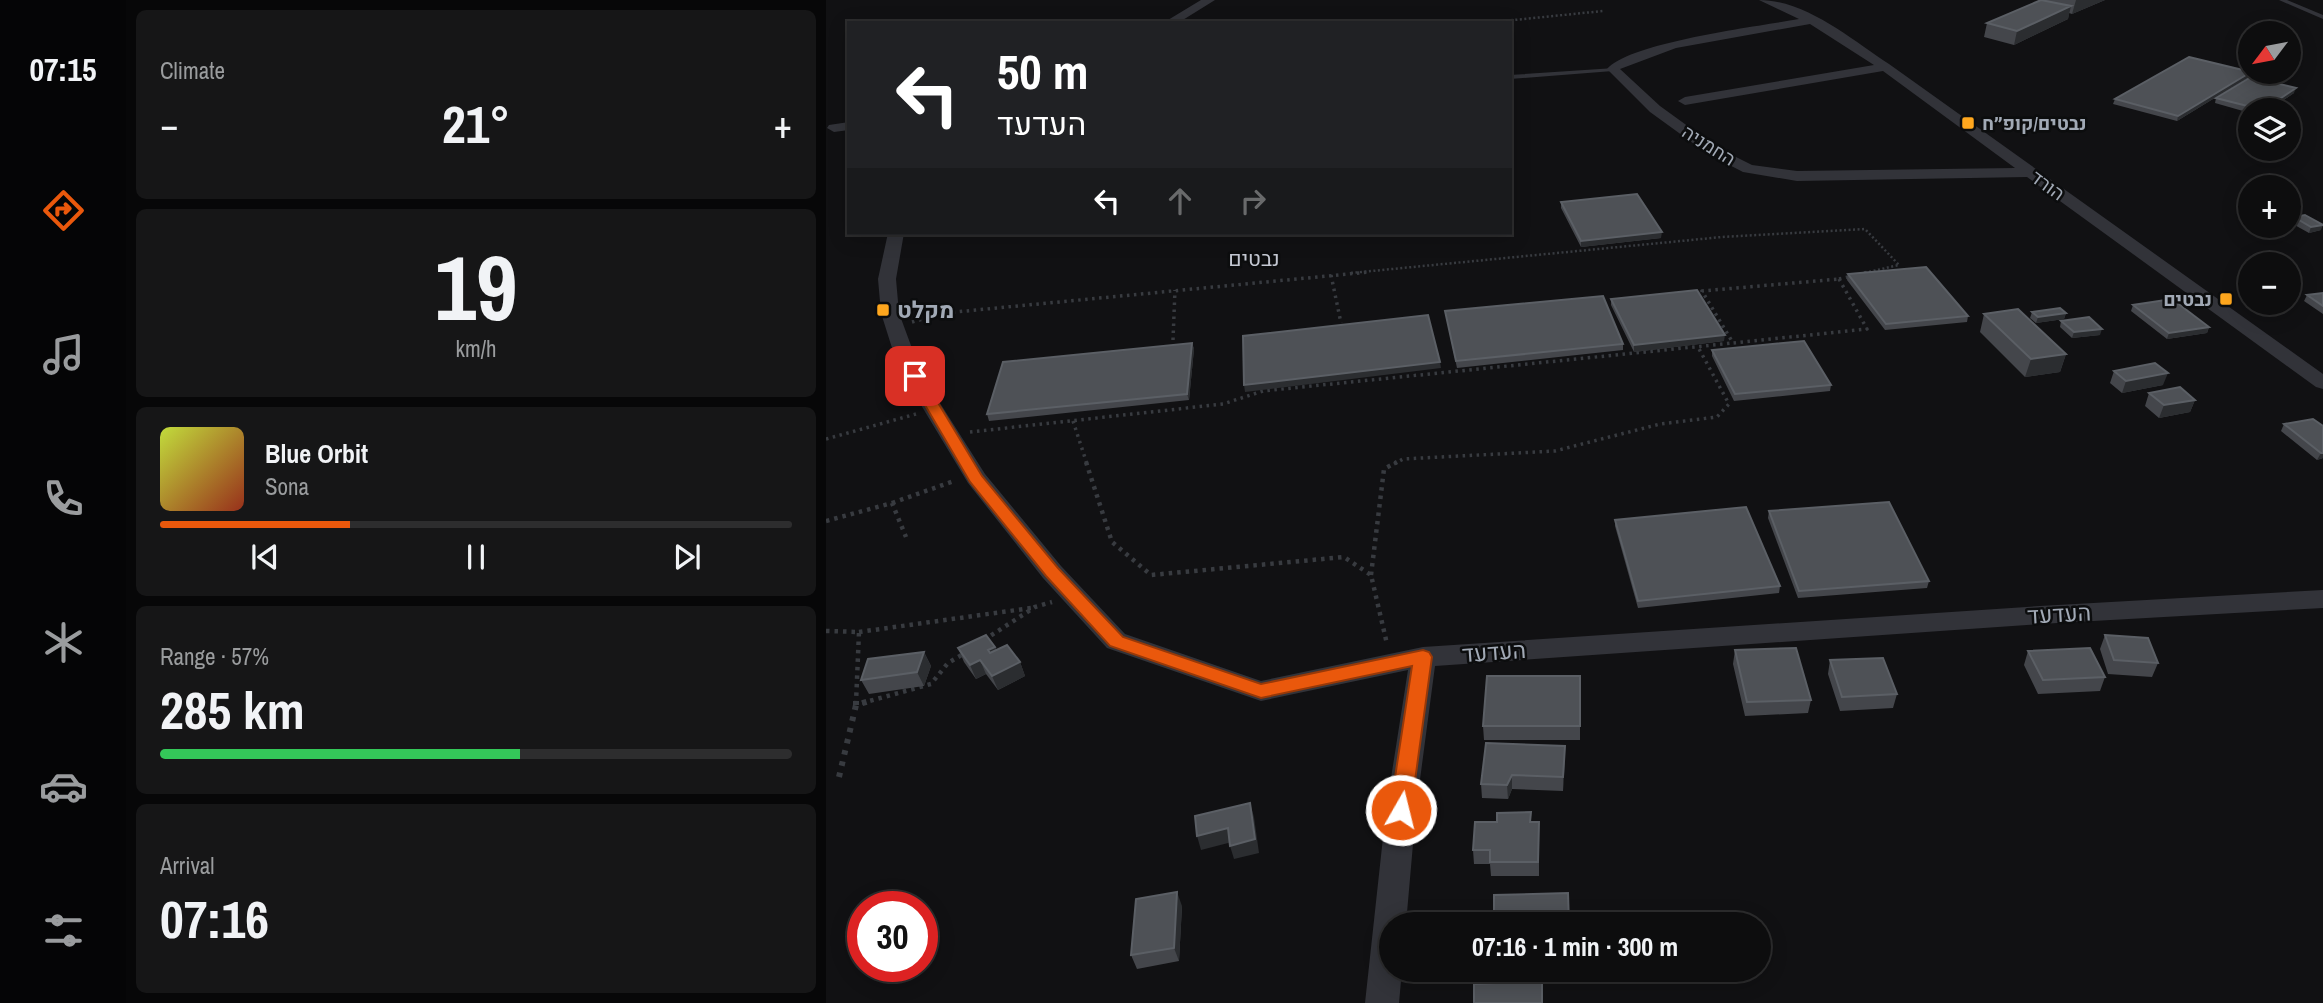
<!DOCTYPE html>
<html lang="en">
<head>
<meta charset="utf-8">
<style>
	body { margin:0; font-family:"Archivo Narrow",Heebo,sans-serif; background:#161617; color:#f1f3f6; height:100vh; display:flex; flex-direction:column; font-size:26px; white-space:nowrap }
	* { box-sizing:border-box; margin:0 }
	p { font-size:23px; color:#9a9c9e }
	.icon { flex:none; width:38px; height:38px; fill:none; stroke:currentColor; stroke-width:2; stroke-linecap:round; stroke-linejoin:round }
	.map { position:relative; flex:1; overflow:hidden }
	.sheet { display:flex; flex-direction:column; gap:10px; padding:10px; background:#070708; width:700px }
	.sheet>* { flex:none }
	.guide { position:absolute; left:21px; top:21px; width:665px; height:214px; border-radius:0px; box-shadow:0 4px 18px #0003,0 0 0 2px #2d2d2e; background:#202124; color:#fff; overflow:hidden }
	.needle { width:46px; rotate:238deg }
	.fabs { position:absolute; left:1412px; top:21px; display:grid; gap:14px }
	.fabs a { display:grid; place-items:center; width:63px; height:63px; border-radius:50%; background:#0d0d0e; box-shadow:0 4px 18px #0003,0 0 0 2px #2d2d2e; font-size:35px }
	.speed { position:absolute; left:21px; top:891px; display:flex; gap:14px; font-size:35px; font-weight:700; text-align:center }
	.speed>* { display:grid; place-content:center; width:91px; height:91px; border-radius:50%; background:#0d0d0e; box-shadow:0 4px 18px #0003,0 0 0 2px #2d2d2e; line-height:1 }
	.speed .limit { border:10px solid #d22; background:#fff; color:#111 }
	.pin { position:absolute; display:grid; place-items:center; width:60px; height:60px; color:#fff; margin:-30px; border-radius:14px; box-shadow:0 4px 10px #0006 }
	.me { position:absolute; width:77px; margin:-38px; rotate:8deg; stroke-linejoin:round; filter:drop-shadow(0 0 5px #0008) }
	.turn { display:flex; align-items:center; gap:24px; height:147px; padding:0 35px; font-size:32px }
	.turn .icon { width:91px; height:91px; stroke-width:2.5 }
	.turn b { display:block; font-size:49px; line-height:60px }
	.lanes { display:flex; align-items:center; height:66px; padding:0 35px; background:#0003; justify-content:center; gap:35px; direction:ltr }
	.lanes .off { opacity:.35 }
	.big { font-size:52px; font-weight:700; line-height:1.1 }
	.sheet .card { flex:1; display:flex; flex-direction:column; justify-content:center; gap:10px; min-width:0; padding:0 24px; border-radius:10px; background:#161617 }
	.sheet .dial { align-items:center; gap:0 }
	.dial b { font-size:91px; line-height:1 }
	.song { display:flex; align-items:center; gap:21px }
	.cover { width:84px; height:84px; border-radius:10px; background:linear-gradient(135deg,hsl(70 70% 55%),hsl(10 70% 35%)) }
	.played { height:7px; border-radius:4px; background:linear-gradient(90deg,#ea580c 30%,#2d2d2e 30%) }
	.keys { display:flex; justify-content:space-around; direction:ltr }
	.heat { display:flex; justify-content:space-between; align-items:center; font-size:38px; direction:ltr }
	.charge { height:10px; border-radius:5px; background:linear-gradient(90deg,#34c759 57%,#2d2d2e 0) }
	.trip { position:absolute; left:553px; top:912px; width:392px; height:70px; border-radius:35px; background:#0d0d0e; box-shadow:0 4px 18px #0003,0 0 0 2px #2d2d2e; font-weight:700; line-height:70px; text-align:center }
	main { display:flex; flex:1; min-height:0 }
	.menu { display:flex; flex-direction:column; width:126px; justify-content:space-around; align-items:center; background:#050506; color:#9a9c9e }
	.menu .icon { width:49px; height:49px }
	.menu .selected { color:#ea580c }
	.menu b { font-size:32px; color:#f1f3f6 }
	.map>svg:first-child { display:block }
</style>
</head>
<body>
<main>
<nav class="menu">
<b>07:15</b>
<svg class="icon selected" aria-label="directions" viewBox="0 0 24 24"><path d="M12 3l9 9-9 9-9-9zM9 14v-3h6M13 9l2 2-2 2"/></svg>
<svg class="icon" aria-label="music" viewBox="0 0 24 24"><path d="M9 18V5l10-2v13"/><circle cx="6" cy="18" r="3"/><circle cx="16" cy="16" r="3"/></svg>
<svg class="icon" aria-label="phone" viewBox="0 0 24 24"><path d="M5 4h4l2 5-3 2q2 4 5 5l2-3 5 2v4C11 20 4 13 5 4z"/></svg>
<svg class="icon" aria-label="climate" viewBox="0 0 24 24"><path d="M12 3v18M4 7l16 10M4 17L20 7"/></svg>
<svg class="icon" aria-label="car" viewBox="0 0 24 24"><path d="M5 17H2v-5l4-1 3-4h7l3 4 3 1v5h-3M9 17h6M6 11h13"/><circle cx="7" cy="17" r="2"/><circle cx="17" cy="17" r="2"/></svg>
<svg class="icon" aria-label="filters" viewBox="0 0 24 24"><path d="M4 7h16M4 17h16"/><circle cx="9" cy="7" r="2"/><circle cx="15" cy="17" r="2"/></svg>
</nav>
<section class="sheet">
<div class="card"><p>Climate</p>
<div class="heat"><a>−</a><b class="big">21°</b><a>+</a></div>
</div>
<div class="card dial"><b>19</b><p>km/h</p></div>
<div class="card">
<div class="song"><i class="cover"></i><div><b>Blue Orbit</b><p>Sona</p></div></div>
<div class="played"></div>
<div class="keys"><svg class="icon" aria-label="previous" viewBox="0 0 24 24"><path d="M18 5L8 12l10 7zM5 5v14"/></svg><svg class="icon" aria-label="pause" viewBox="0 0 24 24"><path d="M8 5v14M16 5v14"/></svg><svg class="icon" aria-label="next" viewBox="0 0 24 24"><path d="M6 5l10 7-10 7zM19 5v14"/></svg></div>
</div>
<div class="card"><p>Range · 57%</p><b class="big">285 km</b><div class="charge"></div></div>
<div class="card"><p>Arrival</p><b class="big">07:16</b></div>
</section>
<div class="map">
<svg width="1497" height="1003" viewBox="0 0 1497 1003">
	<rect width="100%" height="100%" fill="#111113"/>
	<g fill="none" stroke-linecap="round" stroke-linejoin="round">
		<!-- path-far3 -->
		<path stroke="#383b40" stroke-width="2.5" stroke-dasharray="2 2.5" stroke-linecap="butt" d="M658,23L777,11
			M525,273L896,237L1039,229L1073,265L1038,273"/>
		<!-- path-far2 -->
		<path stroke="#383b40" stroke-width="3.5" stroke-dasharray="2.5 4.5" stroke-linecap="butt" d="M1038,273L1044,272
			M505,275L515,323
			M1013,279L1041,329L907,343L876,291Z
			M1013,279L1026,276
			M86,322L119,313L543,272
			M347,340L349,290
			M247,421L261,464
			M144,432L397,404L437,391L907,343
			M0,439L90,414
			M568,464L577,459L729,451L834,424L891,417L903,404L872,347"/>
		<!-- path-far1 -->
		<path stroke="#383b40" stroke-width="4.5" stroke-dasharray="3.5 5" stroke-linecap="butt" d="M260,462L286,542L325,575L518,557L545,575L561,644
			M66,503L128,481
			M0,521L66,503L80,537
			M545,575L558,469L571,462
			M0,631L33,632L30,703
			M33,632L205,608
			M158,640L209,607L226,602
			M36,703L105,684L122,663L139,653"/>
		<!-- path -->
		<path stroke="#383b40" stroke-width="6" stroke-dasharray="4.5 7" stroke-linecap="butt" d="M30,705V701
			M13,777L30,705L43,701"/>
		<!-- lane -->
		<path fill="#323339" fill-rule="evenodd" d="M1453,0H1461L1497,15V19Z
			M789,68V70L787,71L684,79V75Z"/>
		<!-- street -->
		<path fill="#323339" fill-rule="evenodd" d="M375,0H389L352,23H337Z
			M933,0C980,0 1026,40 1063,64L1497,374V389L1490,387L1201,177L971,181L917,172L882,154L824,112L781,69C804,42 934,26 973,19ZM984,24L1048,65L859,97L852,101L859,105L1057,71L1189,168L971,171L926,165L892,148L834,106L794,69L850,48Z
			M23,122V130L8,132L1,128L3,125Z
			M62,233H78L70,279L73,313L87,351L112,400L159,474L235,566L299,634L435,681L597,647L1214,606L1497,590V608L1214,624L609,666L590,810L580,924H565V970H576L573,1003H539L560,810L582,670L435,701L281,648L217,578L142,483L92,400L67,351L55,313L52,279Z"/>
	</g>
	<!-- wall -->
	<path fill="#44464b" d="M1215,0H1279L1246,14L1243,13L1242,19L1188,45L1158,37L1161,23Z
		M1425,72L1423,77L1351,121L1287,104L1289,99Z
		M1468,93L1443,110H1424V113L1389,103L1390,98Z
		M735,202L835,238L755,247L735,208Z
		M1468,217L1495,230L1483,233L1465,223Z
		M1022,274L1142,316L1141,322L1059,330L1021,280Z
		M1497,293V314L1478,301L1481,295Z
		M785,299L898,341L808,352L785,305Z
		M1307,305L1383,327L1381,333L1341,339L1305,311Z
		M619,311L797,344V350L631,368Z
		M1206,312L1240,313L1238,319L1210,323L1204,318Z
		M1158,314L1240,354L1234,372L1199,377L1154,332Z
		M1235,321L1274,335L1246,338L1234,327Z
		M366,343L368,349L363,400L163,421L161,414Z
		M886,350L1005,385L1004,391L908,401L886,356Z
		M1288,371L1337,385L1296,393L1284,383Z
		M1323,393L1369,400L1364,412L1333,418L1319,406Z
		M1458,424L1497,426V458L1491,460L1455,431Z
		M943,511L1103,581L1101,588L972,598L942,518Z
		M789,520L954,586L953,593L812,608L789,526Z
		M1279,635L1332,663L1326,677L1282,674L1274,649Z
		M169,647L171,650L194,662L199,676L172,690L160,674L150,679L138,662L132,648Z
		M909,650L985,700L982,713L919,716L907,664Z
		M1202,651L1279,677L1274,691L1212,694L1198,665Z
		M98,652L105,666L98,686L43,694L35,680Z
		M1004,660L1071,694L1067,708L1014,711L1002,674Z
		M754,676V740H658L657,726Z
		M739,746L737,791L686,789L682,799L656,798L655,784Z
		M705,812V822H713V876H665L664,864H648L647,850L671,822Z
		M356,906L353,961L311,969L305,955Z
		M668,970H744L668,972Z"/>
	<!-- shaded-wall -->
	<path fill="#2b2d30" d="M1250,0H1279L1246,14Z
		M1245,6L1242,19L1188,45L1191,31Z
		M1425,72L1423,77L1351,121L1352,116Z
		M1470,88L1468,93L1443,110H1437Z
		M1497,225L1495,230L1483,233L1485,227Z
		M836,232L835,238L755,247V241Z
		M1240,313L1238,319L1210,323L1212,317Z
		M1383,327L1381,333L1341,339L1343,333Z
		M1276,329L1274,335L1246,338L1248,332Z
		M899,335L898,341L808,352V345Z
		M366,343L368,349L363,400L361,394Z
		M1240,354L1234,372L1199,377L1205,359Z
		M614,362L615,368L419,392L418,385Z
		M1342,373L1337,385L1296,393L1300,381Z
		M1369,400L1364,412L1333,418L1338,405Z
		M1495,453H1497V458L1491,460Z
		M169,647L175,661L168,664L162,650Z
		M98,652L105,666L98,686L91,672Z
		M154,660L160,674L150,679L144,665Z
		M194,662L199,676L172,690L166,676Z
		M739,746V760L737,791V777Z
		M686,775V789L682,799L681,785Z
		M424,803L428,817L433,853L408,859L404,846Z
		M402,828L406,842L375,850L371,836Z
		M351,892L356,906L353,961L348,948Z"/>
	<!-- building -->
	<path fill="#4e5156" stroke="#5b5f65" stroke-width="2" d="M1215,0L1245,6L1191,31L1161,23Z
		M1363,57L1425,72L1352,116L1289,99Z
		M1425,77L1470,88L1437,110L1390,98Z
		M811,194L836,232L755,241L735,202Z
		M1479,215L1497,225L1485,227L1468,217Z
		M1100,267L1142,316L1060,324L1022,274Z
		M871,290L899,335L808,345L785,299Z
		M1497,293V306L1481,295Z
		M777,296L797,344L630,361L619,311Z
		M1346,299L1383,327L1343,333L1307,305Z
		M1234,308L1240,313L1212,317L1206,312Z
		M1192,309L1240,354L1205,359L1158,314Z
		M602,315L614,362L418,385L417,336Z
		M1263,317L1276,329L1248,332L1235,321Z
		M978,341L1005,385L909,394L886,350Z
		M366,343L361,394L161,414L177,362Z
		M1329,363L1342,373L1300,381L1288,371Z
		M1354,387L1369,400L1338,405L1323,393Z
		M1487,419L1497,426V453H1495L1458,424Z
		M1063,502L1103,581L973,591L943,511Z
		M920,507L954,586L812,601L789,520Z
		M160,635L169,647L162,650L164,653L181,645L194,662L166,676L154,660L144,665L132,648Z
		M1279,635L1322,638L1332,663L1288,660Z
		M970,648L985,700L921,702L909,650Z
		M1264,648L1279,677L1217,680L1202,651Z
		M98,652L91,672L35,680L42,659Z
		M1057,658L1071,694L1016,697L1004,660Z
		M661,676H754V726H657Z
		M660,743L739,746L737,777L686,775L681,785L655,784Z
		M424,803L429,839L404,846L402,828L371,836L369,816Z
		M705,812L704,822H713L712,862H664V850H647L649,822H671V813Z
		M351,892L348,948L305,955L310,899Z
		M742,893L743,924H668V895Z
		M716,981V1003H648V984Z"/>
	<!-- route -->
	<path fill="#ea580c" stroke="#983908" stroke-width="2" d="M89,372L96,376L156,476L232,568L297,637L435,684L597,650L603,652L606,657L585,810L582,816L575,818L567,816L564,810L586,666L435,698L284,646L220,576L144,482L82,376Z"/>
	<!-- markers -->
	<g fill="#ffa71e" stroke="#0c0d0e" stroke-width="2.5">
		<rect x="1135" y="116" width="14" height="14" rx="3.5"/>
		<rect x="1393" y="292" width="14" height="14" rx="3.5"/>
		<rect x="50" y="303" width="14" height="14" rx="3.5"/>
	</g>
	<g text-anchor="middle" stroke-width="5" stroke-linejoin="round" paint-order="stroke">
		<!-- far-poi labels -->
		<g font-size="19" font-weight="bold" fill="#a1a9b5" stroke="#0c0d0e" text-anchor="start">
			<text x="1156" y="130">נבטים/קופ״ח</text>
			<text x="1386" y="306" text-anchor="end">נבטים</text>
		</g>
		<!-- far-street labels -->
		<g font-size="19" fill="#a1a9b5" stroke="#0c0d0e">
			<text transform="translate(883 145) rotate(32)" y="7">החמניה</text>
			<text transform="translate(1222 185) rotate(36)" y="7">הורד</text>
		</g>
		<!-- far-quarter labels -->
		<g font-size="21" fill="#c3c7d1" stroke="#0c0d0e">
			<text x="428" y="266">נבטים</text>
		</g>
		<!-- poi labels -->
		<g font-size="23" font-weight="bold" fill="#a1a9b5" stroke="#0c0d0e" text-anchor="start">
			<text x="71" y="318">מקלט</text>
		</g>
		<!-- street labels -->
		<g font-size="23" fill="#a1a9b5" stroke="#0c0d0e">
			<text transform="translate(1233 614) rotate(-3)" y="8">העדעד</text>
			<text transform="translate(668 652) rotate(-4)" y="8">העדעד</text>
		</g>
	</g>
</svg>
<div class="fabs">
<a><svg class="needle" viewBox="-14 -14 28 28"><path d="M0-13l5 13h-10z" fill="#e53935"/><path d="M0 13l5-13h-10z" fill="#9a9c9e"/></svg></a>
<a><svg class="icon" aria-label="layers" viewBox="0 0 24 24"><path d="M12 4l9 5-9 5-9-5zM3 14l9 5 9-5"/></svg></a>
<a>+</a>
<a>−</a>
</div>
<div class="speed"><div class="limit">30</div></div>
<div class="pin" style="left:89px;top:376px;background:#d93025"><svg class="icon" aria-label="arrive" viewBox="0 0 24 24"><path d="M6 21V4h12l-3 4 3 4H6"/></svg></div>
<svg class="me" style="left:575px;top:810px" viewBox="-20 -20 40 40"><circle r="17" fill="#ea580c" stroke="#fff" stroke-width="3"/><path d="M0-11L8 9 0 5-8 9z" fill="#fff"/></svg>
<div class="trip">07:16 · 1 min · 300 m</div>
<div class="guide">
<div class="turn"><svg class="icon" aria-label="left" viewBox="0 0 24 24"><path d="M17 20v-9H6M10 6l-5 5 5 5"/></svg><div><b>50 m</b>העדעד</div></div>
<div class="lanes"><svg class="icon" aria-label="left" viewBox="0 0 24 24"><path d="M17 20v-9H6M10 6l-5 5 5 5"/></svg><svg class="icon off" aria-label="ahead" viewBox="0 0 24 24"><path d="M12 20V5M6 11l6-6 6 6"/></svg><svg class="icon off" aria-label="right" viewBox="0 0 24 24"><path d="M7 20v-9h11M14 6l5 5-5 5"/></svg></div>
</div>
</div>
</main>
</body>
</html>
